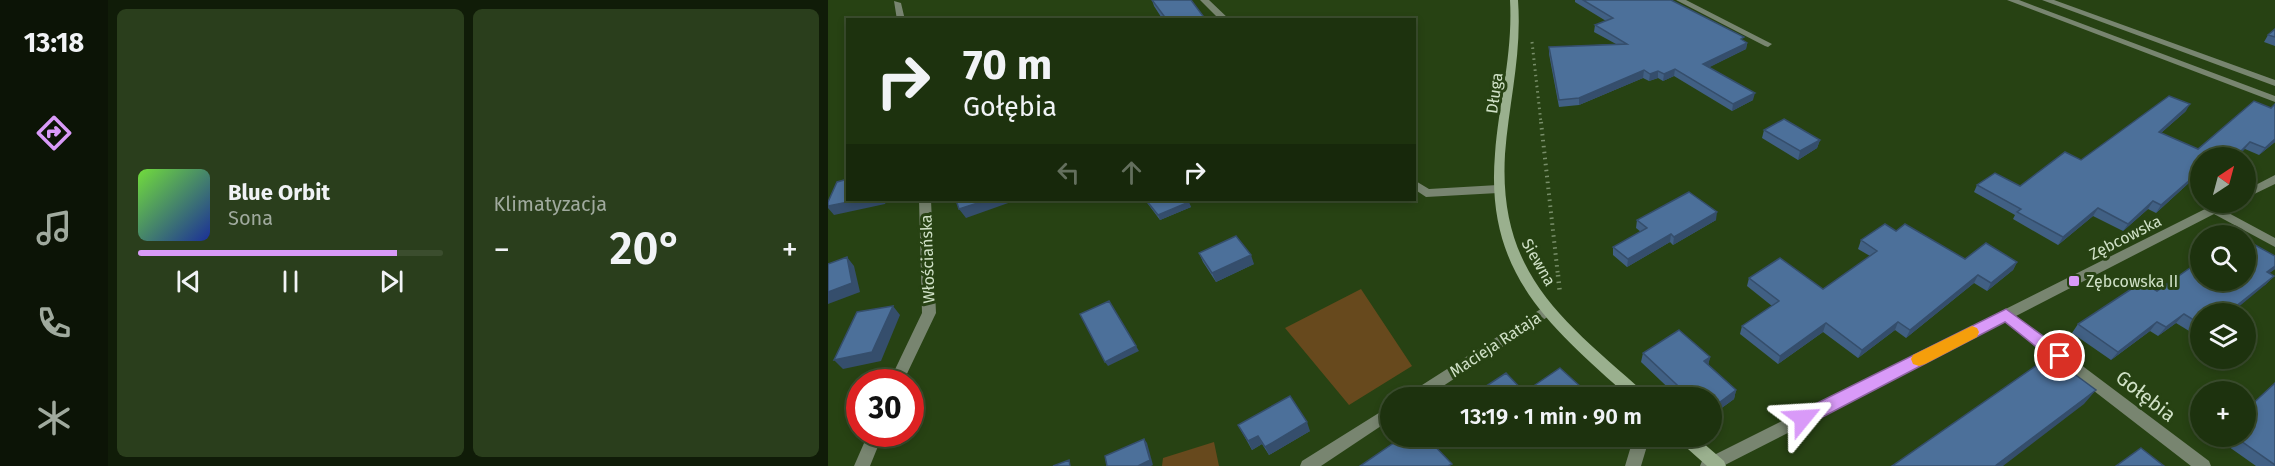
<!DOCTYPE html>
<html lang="pl">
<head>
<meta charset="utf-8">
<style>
	body { margin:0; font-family:"Fira Sans",sans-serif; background:#2a3e1c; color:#f1f3f6; height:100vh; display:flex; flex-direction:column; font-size:22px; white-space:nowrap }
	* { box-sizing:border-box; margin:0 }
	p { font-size:20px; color:#a0aa9e }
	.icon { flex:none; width:33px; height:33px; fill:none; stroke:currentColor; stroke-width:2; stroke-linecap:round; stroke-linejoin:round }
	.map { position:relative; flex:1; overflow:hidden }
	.drawer { display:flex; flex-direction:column; gap:9px; padding:9px; background:#101c08; width:720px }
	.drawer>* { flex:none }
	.guide { position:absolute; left:18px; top:18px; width:570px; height:183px; border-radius:0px; box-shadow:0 3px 9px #0003,0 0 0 2px #3b4d2e; background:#1d320e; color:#f1f3f6; overflow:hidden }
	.needle { width:39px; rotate:36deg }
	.fabs { position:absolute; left:1362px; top:147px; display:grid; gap:12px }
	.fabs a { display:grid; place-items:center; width:66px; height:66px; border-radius:50%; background:#1d320e; box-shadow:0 3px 9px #0003,0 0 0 2px #3b4d2e; font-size:30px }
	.speed { position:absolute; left:18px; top:369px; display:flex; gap:12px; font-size:30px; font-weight:700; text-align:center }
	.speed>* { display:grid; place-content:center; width:78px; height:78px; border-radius:50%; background:#1d320e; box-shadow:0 3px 9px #0003,0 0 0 2px #3b4d2e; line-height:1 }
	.speed .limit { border:9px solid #d22; background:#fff; color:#111 }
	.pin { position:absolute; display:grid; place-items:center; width:51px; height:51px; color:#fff; margin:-26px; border:3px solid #fff; border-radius:50%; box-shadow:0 2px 6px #0007 }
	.me { position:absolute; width:66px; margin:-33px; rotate:63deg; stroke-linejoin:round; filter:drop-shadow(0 0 4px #0008) }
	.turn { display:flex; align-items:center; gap:21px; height:126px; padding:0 18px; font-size:27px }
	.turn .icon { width:78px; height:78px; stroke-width:2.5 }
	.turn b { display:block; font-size:42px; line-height:51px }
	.lanes { display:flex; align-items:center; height:57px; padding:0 18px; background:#0003; justify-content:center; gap:30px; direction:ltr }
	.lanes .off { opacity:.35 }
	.big { font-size:45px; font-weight:600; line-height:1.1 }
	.drawer .card { flex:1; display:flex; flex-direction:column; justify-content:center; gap:9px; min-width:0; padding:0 21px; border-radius:9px; background:#2a3e1c }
	.song { display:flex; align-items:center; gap:18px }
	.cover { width:72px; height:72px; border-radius:9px; background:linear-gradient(135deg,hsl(100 70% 55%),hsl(230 70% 35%)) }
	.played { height:6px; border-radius:3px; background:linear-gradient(90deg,#d99af8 85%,#3b4d2e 85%) }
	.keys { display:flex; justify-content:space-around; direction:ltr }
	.heat { display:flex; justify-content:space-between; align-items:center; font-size:33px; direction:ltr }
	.drawer .tiles { flex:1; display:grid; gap:9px; grid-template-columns:repeat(2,1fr) }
	.trip { position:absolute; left:552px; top:387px; width:342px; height:60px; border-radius:30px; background:#1d320e; box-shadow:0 3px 9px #0003,0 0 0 2px #3b4d2e; font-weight:600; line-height:60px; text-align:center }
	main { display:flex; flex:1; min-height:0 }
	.dock { display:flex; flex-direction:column; width:108px; justify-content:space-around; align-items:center; background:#0c1406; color:#a0aa9e }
	.dock .icon { width:42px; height:42px }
	.dock .on { color:#d99af8 }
	.dock b { font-size:27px; color:#f1f3f6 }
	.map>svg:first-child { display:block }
</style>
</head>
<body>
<main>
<nav class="dock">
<b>13:18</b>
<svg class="icon on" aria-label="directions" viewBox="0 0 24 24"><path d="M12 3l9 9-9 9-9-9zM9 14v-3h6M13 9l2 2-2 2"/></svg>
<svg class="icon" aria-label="music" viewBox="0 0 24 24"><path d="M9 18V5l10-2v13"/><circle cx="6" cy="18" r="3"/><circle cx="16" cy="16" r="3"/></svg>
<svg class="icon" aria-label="phone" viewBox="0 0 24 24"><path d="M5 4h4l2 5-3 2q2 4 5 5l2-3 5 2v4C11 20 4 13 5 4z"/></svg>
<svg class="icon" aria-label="climate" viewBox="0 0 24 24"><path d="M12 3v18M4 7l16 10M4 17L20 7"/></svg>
</nav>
<section class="drawer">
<div class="tiles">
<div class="card">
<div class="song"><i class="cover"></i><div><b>Blue Orbit</b><p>Sona</p></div></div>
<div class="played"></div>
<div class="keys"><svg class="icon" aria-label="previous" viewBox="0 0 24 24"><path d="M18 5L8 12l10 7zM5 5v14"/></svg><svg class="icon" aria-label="pause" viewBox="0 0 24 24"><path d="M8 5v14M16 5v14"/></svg><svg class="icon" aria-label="next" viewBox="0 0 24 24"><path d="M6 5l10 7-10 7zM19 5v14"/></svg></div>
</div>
<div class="card"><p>Klimatyzacja</p>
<div class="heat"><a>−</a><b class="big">20°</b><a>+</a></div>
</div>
</div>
</section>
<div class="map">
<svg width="1447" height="466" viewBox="0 0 1447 466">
	<rect width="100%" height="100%" fill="#274213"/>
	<!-- green -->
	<path fill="#67491d" d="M533,289L584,366L521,405L457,328Z
		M386,442L391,466H334L335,458Z"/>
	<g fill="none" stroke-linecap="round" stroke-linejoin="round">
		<!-- path-far2 -->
		<path stroke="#788e69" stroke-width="3" stroke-dasharray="1.5 4" stroke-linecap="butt" d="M704,42L713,123"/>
		<!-- path-far1 -->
		<path stroke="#788e69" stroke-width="4" stroke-dasharray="1.5 4.5" stroke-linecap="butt" d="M713,122L730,276"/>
		<!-- path -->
		<path stroke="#788e69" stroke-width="4.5" stroke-dasharray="1.5 5" stroke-linecap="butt" d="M730,275L732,294
			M830,392L836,398"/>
		<!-- lane -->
		<path fill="#788570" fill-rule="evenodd" d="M848,0H858L944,44L940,47L937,46Z
			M1179,0H1191L1447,96V102Z
			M1214,0H1226L1447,80V86Z"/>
		<!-- street -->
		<path fill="#788570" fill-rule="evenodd" d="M372,0H381L402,20H392Z
			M66,1L73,3L77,20H69Z
			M1447,175V184L1418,198V190Z
			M586,180L601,189L670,185L676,189L670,193L598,197L586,189Z
			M91,200H103L108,313L75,382H61L94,313Z
			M1391,202H1406L1395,210L1447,238V247L1386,214L1188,316L1381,461L1383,466H1363L1177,322L895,466H872L874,461Z
			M719,305L724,306L726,310L724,314L597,398H578L580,394Z
			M562,406V420L493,466H472L474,461Z
			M40,434H55L42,466H26Z
			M806,436H822L813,466H797Z"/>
		<!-- secondary -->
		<path fill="#9ab08e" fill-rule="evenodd" d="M682,0H690C694,55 681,101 677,154C670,275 736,321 818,394L820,398H802C721,325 657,274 667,154C671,101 685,55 682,0Z
			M849,436H867L896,461L898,466H879L851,441Z"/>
	</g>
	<!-- wall -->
	<path fill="#416084" d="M324,0H363L378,20H335L326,6Z
		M747,0H843L919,43L918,49L881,67L925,100L904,111L846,76L835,81L830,78L821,81L815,78L751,105L731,107L721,54V47L788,44L766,32L767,25L778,21L747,2Z
		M1447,29V46L1436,42L1440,35Z
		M1447,104V142L1431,155L1417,149L1372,158V184L1364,180L1328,213L1320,209L1295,231L1265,216L1230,245L1185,219L1187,215L1146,192L1149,185L1192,186L1253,160L1358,111L1333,133L1370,149L1443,108Z
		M936,130L992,140L989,148L970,160L934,138Z
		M317,200H359L363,207L332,220Z
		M809,220H888L845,245L842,242L799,267L785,255V247L813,232L808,228Z
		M1068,231L1137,259L1189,262L1185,270L1159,291L1146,283L1078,338L1067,330L1030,358L995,332L950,364L912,334L914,326L944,306L919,286L921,278L995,289L1042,256L1030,249L1033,240Z
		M371,253L426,264L388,282L375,262Z
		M1447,256V269L1441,273L1446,276L1437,285L1372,314V336L1371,337L1348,323L1330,336L1322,331L1283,360L1244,333L1250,324L1329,291Z
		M815,353L882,357L880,365L908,390L906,399L884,415V398H851L813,362Z
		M1447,383V466H1428L1387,437L1388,436H1418Z
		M704,387L764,398H710L704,392Z
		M410,425L482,431L441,455L434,444L424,450Z
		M635,436H663L645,449Z"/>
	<!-- shaded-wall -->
	<path fill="#354e6c" d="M919,43L918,49L874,71L875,64Z
		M847,69L846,76L835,81L836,74Z
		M816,70L815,78L751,105V98Z
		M830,71V78L821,81L822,74Z
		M927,93L925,100L904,111L905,104Z
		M1362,104L1358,111L1326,139L1331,132Z
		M1447,139V142L1431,155L1437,148Z
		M992,140L989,148L970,160L972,151Z
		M1422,142L1417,149L1408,158H1406Z
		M1370,173L1364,180L1328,213L1333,205Z
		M30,200H59L57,204L6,215L0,208V206Z
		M159,200H182L183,202L138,218L131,209Z
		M1325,201L1320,209L1295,231L1300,224Z
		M361,202L363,207L332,220L330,215Z
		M1270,208L1265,216L1230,245L1235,237Z
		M889,212L888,220L845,245L846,237Z
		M843,234L842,242L799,267L800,259Z
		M423,255L426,264L388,282L384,273Z
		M19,257L26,266L32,292L0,304V292Z
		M1189,262L1185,270L1159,291L1163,283Z
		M1447,266V269L1431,281L1439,272Z
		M1150,275L1146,283L1078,338L1082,330Z
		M1446,276L1437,285L1402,314H1398Z
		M65,306L72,315L53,361L15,369L6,360Z
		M1356,314L1348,323L1330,336L1338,327Z
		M1070,322L1067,330L1030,358L1034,350Z
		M1329,322L1322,331L1283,360L1290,352Z
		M998,323L995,332L950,364L952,356Z
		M308,346L311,351L280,366L277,362Z
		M882,357L880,366L876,361Z
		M908,390L906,399L884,415V408Z
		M1268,390L1256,404L1175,466H1167Z
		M479,422L482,431L441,455L437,447Z
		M430,436L434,444L424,450L420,441Z
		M649,436H663L645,449L644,440Z
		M316,439L319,443L325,465L323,466H310Z"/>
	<!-- building -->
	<path fill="#4c709a" stroke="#354e6c" stroke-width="1.5" d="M324,0H363L378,20H339Z
		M755,0H843L916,37L913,39L919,43L875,64L927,93L905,104L847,69L836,74L830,71L822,74L816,70L751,98L731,100L721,47L799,44L767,25L785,18Z
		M1447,29V37L1440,35Z
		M1341,96L1362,104L1331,132L1370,149L1426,101L1443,108L1447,104V139L1437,148L1422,142L1406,158H1372V174L1370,173L1333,205L1325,201L1300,224L1270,208L1235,237L1189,212L1193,209L1149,185L1167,173L1192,186L1237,152L1253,160Z
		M956,119L992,140L972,151L936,130Z
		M20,179V200H30L0,206V202L9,182Z
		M861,192L889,212L846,237L843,234L800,259L785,247L819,228L809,220Z
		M128,200H159L131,209Z
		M318,200H359L361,202L330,215Z
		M1057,224L1068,231L1077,224L1137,259L1158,243L1189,262L1163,283L1150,275L1082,330L1070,322L1034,350L998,323L952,356L914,326L951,301L921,278L952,258L995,289L1049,251L1033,240Z
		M1403,232L1410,236H1398Z
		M408,236L423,255L384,273L371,253Z
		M1418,240L1447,256V266L1439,272L1446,276L1398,314H1372V324L1356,314L1338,327L1329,322L1290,352L1250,324L1314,282L1329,291L1372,261V280H1418Z
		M19,257L24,283L0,292V264Z
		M281,301L308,346L277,362L252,314Z
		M65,306L44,352L6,360L29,312Z
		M851,330L882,357L876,361L908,390L884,408V398H863L815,353Z
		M1222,356L1268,390L1167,466H1064Z
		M732,368L764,397L715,398L704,387Z
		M678,373L702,398H640Z
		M1447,383V465L1406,436H1418V410Z
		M462,396L479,422L437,447L430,436L420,441L410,425Z
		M576,436H597L624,464L620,466H532Z
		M641,436H649L644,440Z
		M316,439L322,460L310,466H279L277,456Z
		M1313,448L1336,466H1288Z
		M241,460L242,466H225Z"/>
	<!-- route -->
	<path fill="#d99af8" stroke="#8d64a1" stroke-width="1.5" d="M1178,309L1237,352L1240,356L1237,361L1232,362L1226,361L1177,322L981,424L975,426L969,424L966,418L969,413Z"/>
	<!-- slow -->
	<path fill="#f59e0b" d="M1144,326L1149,328L1151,332L1149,337L1097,364L1091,366L1085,364L1083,359L1085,355Z"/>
	<!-- markers -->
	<rect fill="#d99af8" stroke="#274213" stroke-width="2" x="1240" y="275" width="12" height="12" rx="3"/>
	<g text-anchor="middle" stroke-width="6" stroke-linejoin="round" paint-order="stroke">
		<!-- street labels -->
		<g font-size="16" fill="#d0e1c7" stroke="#274213">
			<text transform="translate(666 93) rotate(-82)" y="6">Długa</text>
			<text transform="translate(1297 237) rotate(-27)" y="6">Zębcowska</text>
			<text transform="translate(99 259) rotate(-92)" y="6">Włościańska</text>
			<text transform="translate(711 262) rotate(60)" y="6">Siewna</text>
			<text transform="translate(667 344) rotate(-33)" y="6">Macieja Rataja</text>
		</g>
		<!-- poi labels -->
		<g font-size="16" fill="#d0e1c7" stroke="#274213" text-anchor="start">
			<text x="1258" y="287">Zębcowska II</text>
		</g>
		<!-- near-street labels -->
		<g font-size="20" fill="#d0e1c7" stroke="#274213">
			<text transform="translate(1318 396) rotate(38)" y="7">Gołębia</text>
		</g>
	</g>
</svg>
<div class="fabs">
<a><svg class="needle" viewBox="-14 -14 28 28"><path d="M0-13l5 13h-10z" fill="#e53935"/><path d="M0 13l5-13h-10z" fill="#a0aa9e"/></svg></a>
<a><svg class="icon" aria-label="search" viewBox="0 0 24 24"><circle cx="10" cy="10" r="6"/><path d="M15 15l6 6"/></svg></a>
<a><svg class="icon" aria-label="layers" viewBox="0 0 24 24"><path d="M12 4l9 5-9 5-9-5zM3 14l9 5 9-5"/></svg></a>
<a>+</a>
</div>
<div class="speed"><div class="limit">30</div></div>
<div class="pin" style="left:1232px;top:356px;background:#d93025"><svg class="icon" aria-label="arrive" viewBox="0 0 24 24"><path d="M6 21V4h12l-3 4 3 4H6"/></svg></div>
<svg class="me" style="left:975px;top:418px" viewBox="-20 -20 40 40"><path d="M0-17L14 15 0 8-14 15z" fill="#d99af8" stroke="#fff" stroke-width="4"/></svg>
<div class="trip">13:19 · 1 min · 90 m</div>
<div class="guide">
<div class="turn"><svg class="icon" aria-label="right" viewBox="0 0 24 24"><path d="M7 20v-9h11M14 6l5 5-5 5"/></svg><div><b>70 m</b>Gołębia</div></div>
<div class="lanes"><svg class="icon off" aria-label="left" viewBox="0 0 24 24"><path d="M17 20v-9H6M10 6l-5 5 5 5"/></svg><svg class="icon off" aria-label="ahead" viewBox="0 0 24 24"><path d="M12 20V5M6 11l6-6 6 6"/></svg><svg class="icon" aria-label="right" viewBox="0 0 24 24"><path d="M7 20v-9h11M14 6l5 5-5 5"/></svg></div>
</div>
</div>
</main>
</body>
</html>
